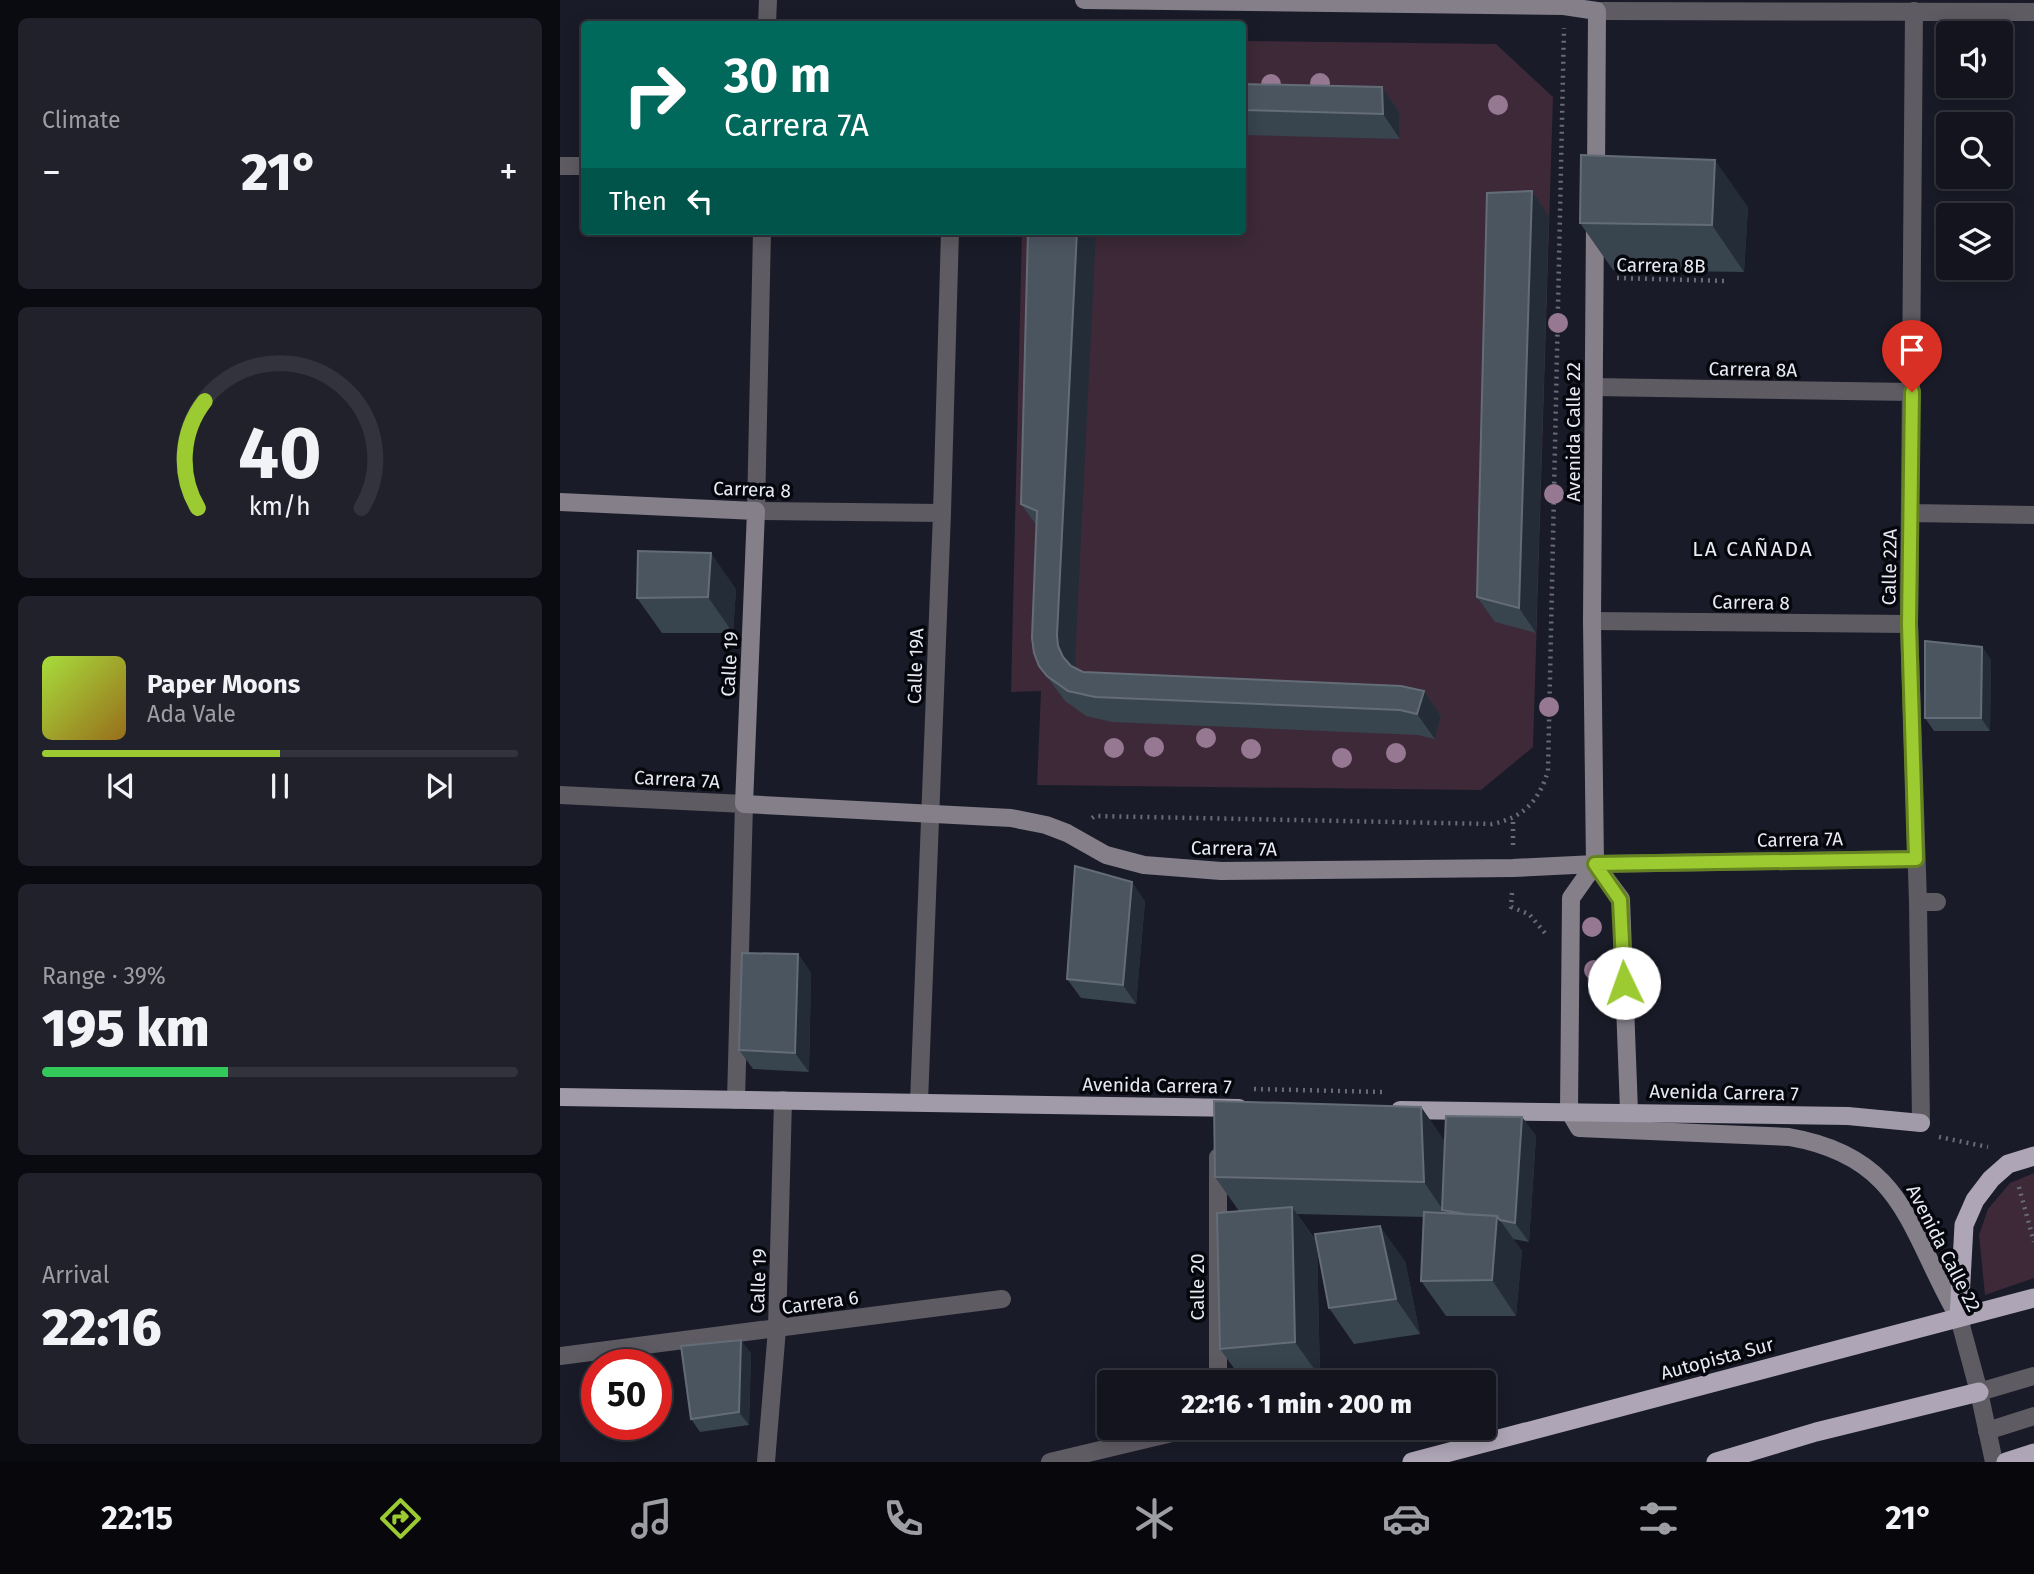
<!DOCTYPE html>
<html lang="en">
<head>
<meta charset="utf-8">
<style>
	body { margin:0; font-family:"Fira Sans",sans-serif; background:#20212b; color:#f1f3f6; height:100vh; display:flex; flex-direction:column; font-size:26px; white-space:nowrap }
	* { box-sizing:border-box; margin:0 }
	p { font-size:23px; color:#9d9ea4 }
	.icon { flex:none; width:38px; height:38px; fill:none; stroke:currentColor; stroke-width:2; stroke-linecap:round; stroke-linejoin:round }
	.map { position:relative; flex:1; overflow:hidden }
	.drawer { display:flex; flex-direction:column; gap:18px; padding:18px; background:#0a0b10; width:560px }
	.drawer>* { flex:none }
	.banner { position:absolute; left:21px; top:21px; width:665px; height:214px; border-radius:7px; box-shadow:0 4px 18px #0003,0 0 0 2px #32333c; background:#00695c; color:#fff; overflow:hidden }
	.controls { position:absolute; left:1376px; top:21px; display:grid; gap:14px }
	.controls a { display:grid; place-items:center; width:77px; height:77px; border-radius:7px; background:#13141e; box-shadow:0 4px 18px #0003,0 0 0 2px #32333c; font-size:35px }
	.speed { position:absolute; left:21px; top:1349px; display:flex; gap:14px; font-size:35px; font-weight:700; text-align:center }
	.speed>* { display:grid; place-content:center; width:91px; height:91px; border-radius:50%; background:#13141e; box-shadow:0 4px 18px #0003,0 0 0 2px #32333c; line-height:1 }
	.speed .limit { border:10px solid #d22; background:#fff; color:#111 }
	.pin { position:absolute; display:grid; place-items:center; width:60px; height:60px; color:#fff; margin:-72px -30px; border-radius:50% 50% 50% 0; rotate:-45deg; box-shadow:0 0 7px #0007 }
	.pin .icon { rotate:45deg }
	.me { position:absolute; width:77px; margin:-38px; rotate:357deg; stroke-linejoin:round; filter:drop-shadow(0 0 5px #0008) }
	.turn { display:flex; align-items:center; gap:24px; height:147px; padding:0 28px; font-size:32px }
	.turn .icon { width:91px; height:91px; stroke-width:2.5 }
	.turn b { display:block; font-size:49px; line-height:60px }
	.then { display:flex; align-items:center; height:66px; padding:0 28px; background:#0003; gap:14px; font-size:26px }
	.big { font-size:52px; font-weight:800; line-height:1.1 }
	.drawer .widget { flex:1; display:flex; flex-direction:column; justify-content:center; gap:10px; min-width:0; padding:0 24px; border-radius:10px; background:#20212b }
	.drawer .dial { align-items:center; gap:0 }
	.dial svg { height:182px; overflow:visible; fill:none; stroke:#32333c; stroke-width:7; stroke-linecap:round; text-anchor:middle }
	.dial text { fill:#f1f3f6; stroke:none }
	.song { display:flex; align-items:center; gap:21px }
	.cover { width:84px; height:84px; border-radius:10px; background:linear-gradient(135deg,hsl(80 70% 55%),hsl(40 70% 35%)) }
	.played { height:7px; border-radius:4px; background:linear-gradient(90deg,#9cca31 50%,#32333c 50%) }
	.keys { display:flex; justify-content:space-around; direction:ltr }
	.heat { display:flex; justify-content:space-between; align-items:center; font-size:38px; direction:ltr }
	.charge { height:10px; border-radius:5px; background:linear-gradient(90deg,#34c759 39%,#32333c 0) }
	.trip { position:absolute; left:537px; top:1370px; width:399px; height:70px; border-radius:7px; background:#13141e; box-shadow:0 4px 18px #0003,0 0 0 2px #32333c; font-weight:800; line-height:70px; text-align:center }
	.menu { display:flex; height:112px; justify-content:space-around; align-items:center; background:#08080c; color:#9d9ea4 }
	.menu .icon { width:49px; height:49px }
	.menu .on { color:#9cca31 }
	.menu b { font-size:32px; color:#f1f3f6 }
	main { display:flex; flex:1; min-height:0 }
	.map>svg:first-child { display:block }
</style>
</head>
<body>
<main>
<section class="drawer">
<div class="widget"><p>Climate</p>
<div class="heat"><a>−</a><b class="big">21°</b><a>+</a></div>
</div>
<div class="widget dial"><svg viewBox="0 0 100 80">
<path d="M14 69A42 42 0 1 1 86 69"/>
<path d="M14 69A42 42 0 0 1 17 22" stroke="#9cca31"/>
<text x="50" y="56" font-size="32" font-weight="700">40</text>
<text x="50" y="72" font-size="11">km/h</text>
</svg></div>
<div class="widget">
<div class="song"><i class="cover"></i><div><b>Paper Moons</b><p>Ada Vale</p></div></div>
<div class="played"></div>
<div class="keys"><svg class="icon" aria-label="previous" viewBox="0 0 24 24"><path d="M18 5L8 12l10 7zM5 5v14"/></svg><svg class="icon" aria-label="pause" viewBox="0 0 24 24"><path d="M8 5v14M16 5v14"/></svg><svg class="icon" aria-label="next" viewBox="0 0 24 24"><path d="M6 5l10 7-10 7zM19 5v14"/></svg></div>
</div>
<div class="widget"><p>Range · 39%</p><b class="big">195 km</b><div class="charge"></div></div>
<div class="widget"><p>Arrival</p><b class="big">22:16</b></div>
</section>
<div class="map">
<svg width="1474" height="1462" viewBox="0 0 1474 1462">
	<rect width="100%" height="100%" fill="#191b28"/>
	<!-- green -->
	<path fill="#3d2937" d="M683,41L936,44L993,97L973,747L921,790L477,785L481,691L451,692L462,231H682Z
		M1474,1173V1278L1425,1295L1419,1235L1428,1209L1450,1183Z"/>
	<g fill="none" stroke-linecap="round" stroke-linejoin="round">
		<!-- path -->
		<path stroke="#696b76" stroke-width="4.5" stroke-dasharray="2 5" stroke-linecap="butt" d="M1057,278L1166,281
			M532,818L535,816L932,824C963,818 979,801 988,771L1004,28
			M953,845V818
			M952,893L951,907L969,914L985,933
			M694,1089L822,1092
			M1379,1137L1428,1147
			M1459,1187L1474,1242"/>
		<!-- service -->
		<path stroke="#5e5b62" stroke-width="18" d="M1358,902H1377
			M1419,1392L1474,1376
			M1427,1431L1474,1416"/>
		<!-- minor -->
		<path stroke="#5e5b62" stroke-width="18" d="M1037,11L1474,12
			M1354,11L1349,624L1358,902L1361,1123
			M0,166H24
			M1034,387L1352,392
			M196,511L382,513
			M1351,513L1474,515
			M1032,621L1349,624
			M0,795L184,804L176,1100
			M1035,864L1356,859
			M359,1102L382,513L390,231
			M658,1157V1382
			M0,1356L442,1299
			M206,1462L217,1329L223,1100
			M490,1462L633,1428"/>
		<!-- tertiary -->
		<path stroke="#5e5b62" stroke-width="18" d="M207,24L208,0
			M196,511L202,231
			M1399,1318L1419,1392L1434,1462"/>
		<!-- secondary -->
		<path stroke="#847f89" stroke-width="18" d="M524,0L1004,6L1037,11L1036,177
			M1035,222L1032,621L1035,864L1011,898L1009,1111L1019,1128L1229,1137C1345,1157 1348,1230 1399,1318
			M0,502L196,511L184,804L451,818L486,825L507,833L546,855L584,865L661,871L953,868L1035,864
			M1035,864L1061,899L1069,1111"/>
		<!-- primary -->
		<path stroke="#a19aa8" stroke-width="18" d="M0,1097L679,1108
			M840,1110L1288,1116L1361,1123"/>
		<!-- trunk -->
		<path stroke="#aea6b6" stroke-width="19" d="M1399,1318L1404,1225L1415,1200L1431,1179L1448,1164L1474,1156
			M852,1462L1474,1298
			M1156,1462L1256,1432L1419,1392
			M1446,1462L1474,1453"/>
	</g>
	<!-- trees -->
	<g fill="#967893">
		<circle cx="760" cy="83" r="10"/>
		<circle cx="711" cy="84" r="10"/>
		<circle cx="938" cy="105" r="10"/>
		<circle cx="998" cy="323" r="10"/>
		<circle cx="994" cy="494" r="10"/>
		<circle cx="989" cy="707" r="10"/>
		<circle cx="646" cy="738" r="10"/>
		<circle cx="594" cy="747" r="10"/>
		<circle cx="554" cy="748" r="10"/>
		<circle cx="691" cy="749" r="10"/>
		<circle cx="836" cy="753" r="10"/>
		<circle cx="782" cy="758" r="10"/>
		<circle cx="1032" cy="927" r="10"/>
		<circle cx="1034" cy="970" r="10"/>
	</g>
	<!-- wall -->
	<path fill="#38444e" d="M682,84L822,87L839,112L840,139L682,135Z
		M972,191L989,216L976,633L935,622L917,597Z
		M1188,207L1184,272L1053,270L1020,223Z
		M468,231L515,668L523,672L864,691L881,716L875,739L858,735L552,722L526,716L505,701L479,666L477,526L461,504Z
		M176,589L173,633H102L77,598Z
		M1422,647L1431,660L1430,731H1374L1365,718Z
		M585,901L576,1004L521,998L507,979Z
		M238,954L251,973L249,1072L193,1069L179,1050Z
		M861,1107L885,1142L962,1117L976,1136L969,1242L953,1239L962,1251L956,1316H886L861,1281L864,1217L737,1214L757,1242L845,1261L860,1334L794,1344L769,1308L757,1244L760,1377L701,1382H684L660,1349L679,1211L655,1177Z
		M191,1353L189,1425L140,1432L131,1419Z"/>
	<!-- shaded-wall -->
	<path fill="#242c38" d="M822,87L839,112L840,139L823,114Z
		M1155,160L1188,207L1184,272L1152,225Z
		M972,191L989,216L976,633L959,608Z
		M517,231H536L515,660L516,672L503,657L498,646L497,635Z
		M151,553L176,589L173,633L148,597Z
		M1422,647L1431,660L1430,731L1421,718Z
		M864,691L881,716L875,739L857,714Z
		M572,882L585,901L576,1004L563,985Z
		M238,954L251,973L249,1072L235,1053Z
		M861,1107L886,1143L883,1210L864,1182Z
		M962,1117L976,1136L969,1242L955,1223Z
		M732,1207L757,1243L760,1377L735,1342Z
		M937,1216L962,1251L956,1316L932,1280Z
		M820,1226L845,1261L860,1334L836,1299Z
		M181,1340L191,1353L189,1425L179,1412Z"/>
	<!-- building -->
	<path fill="#4b5560" stroke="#646d77" stroke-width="2" d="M682,84L822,87L823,114L682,110Z
		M1021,155L1155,160L1152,225L1020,223Z
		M972,191L959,608L917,597L927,193Z
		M468,231H517L497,635L498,646L503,657L511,666L523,672L841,686L864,691L857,714L840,710L535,697L508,691L487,676L479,666L474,653L472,638L477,511L461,504Z
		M78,551L151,553L148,597L77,598Z
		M1365,641L1422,647L1421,718H1365Z
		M515,866L572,882L563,985L507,979Z
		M182,953L238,954L235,1053L179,1050Z
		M654,1101L861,1107L864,1182L655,1177Z
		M886,1116L962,1117L955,1223L940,1220L937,1216L905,1214L882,1210Z
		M732,1207L735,1342L660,1349L657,1213Z
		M864,1212L937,1216L932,1280L861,1281Z
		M820,1226L836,1299L769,1308L755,1234Z
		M181,1340L179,1412L131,1419L121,1346Z"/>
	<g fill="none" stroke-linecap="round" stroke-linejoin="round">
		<!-- route casing -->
		<g stroke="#658320" stroke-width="18">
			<path id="route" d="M1064,983L1060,900L1035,864L1356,859L1349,624L1352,392"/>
		</g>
		<!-- route -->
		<use href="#route" stroke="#9cca31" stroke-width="12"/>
	</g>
	<g text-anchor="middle" stroke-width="7" stroke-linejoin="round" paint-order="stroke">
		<!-- street labels -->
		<g font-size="19" fill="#e8eaf3" stroke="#06070c">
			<text transform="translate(1101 265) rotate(1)" y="7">Carrera 8B</text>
			<text transform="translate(1193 369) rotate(1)" y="7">Carrera 8A</text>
			<text transform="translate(1013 432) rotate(-90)" y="7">Avenida Calle 22</text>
			<text transform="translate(192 489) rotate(2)" y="7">Carrera 8</text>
			<text transform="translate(1329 567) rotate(-89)" y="7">Calle 22A</text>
			<text transform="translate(1191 602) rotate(1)" y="7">Carrera 8</text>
			<text transform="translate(169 664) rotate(-87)" y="7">Calle 19</text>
			<text transform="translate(355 666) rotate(-88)" y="7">Calle 19A</text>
			<text transform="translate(117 779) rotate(3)" y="7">Carrera 7A</text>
			<text transform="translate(1240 839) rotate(-1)" y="7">Carrera 7A</text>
			<text transform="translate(674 848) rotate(1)" y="7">Carrera 7A</text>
			<text transform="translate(597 1085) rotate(1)" y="7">Avenida Carrera 7</text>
			<text transform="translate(1164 1092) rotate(1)" y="7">Avenida Carrera 7</text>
			<text transform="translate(1384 1248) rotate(63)" y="7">Avenida Calle 22</text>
			<text transform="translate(198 1281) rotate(-88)" y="7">Calle 19</text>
			<text transform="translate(637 1287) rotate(-90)" y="7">Calle 20</text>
			<text transform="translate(260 1302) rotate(-8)" y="7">Carrera 6</text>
			<text transform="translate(1157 1358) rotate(-15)" y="7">Autopista Sur</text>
		</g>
		<!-- neighbourhood labels -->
		<g font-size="21" letter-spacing="2" fill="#e8eaf3" stroke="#06070c">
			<text x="1193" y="556">LA CAÑADA</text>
		</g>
	</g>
</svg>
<div class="controls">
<a><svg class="icon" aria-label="sound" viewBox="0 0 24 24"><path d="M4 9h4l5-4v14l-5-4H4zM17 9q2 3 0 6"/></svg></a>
<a><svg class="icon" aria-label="search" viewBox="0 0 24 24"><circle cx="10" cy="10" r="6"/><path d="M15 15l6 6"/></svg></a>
<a><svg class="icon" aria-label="layers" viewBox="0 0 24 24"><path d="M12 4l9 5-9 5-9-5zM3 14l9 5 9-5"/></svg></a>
</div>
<div class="speed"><div class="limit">50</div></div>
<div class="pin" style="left:1352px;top:392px;background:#d93025"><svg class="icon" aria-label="arrive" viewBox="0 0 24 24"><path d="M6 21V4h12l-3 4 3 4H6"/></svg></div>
<svg class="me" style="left:1064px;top:983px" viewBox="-20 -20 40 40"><circle r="19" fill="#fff"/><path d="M0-13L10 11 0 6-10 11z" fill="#9cca31"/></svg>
<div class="trip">22:16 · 1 min · 200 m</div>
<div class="banner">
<div class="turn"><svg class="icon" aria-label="right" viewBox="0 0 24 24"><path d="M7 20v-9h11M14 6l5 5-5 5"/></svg><div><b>30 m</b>Carrera 7A</div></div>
<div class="then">Then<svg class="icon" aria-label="left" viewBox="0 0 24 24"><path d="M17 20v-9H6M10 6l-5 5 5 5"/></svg></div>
</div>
</div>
</main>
<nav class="menu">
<b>22:15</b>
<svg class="icon on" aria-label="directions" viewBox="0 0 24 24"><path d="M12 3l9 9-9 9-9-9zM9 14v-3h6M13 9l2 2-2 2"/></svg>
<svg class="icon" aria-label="music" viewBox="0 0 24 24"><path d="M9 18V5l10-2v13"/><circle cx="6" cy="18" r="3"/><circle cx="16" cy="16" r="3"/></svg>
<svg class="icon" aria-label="phone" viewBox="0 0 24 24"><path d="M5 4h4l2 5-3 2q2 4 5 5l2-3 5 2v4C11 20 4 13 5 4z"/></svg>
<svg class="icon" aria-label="climate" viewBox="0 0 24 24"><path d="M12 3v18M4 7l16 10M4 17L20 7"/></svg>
<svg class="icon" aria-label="car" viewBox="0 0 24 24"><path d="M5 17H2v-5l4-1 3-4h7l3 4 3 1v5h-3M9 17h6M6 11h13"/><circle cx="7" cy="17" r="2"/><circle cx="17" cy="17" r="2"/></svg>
<svg class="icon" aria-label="filters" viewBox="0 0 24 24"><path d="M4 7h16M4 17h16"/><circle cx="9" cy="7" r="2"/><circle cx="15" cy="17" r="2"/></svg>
<b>21°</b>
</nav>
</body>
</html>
